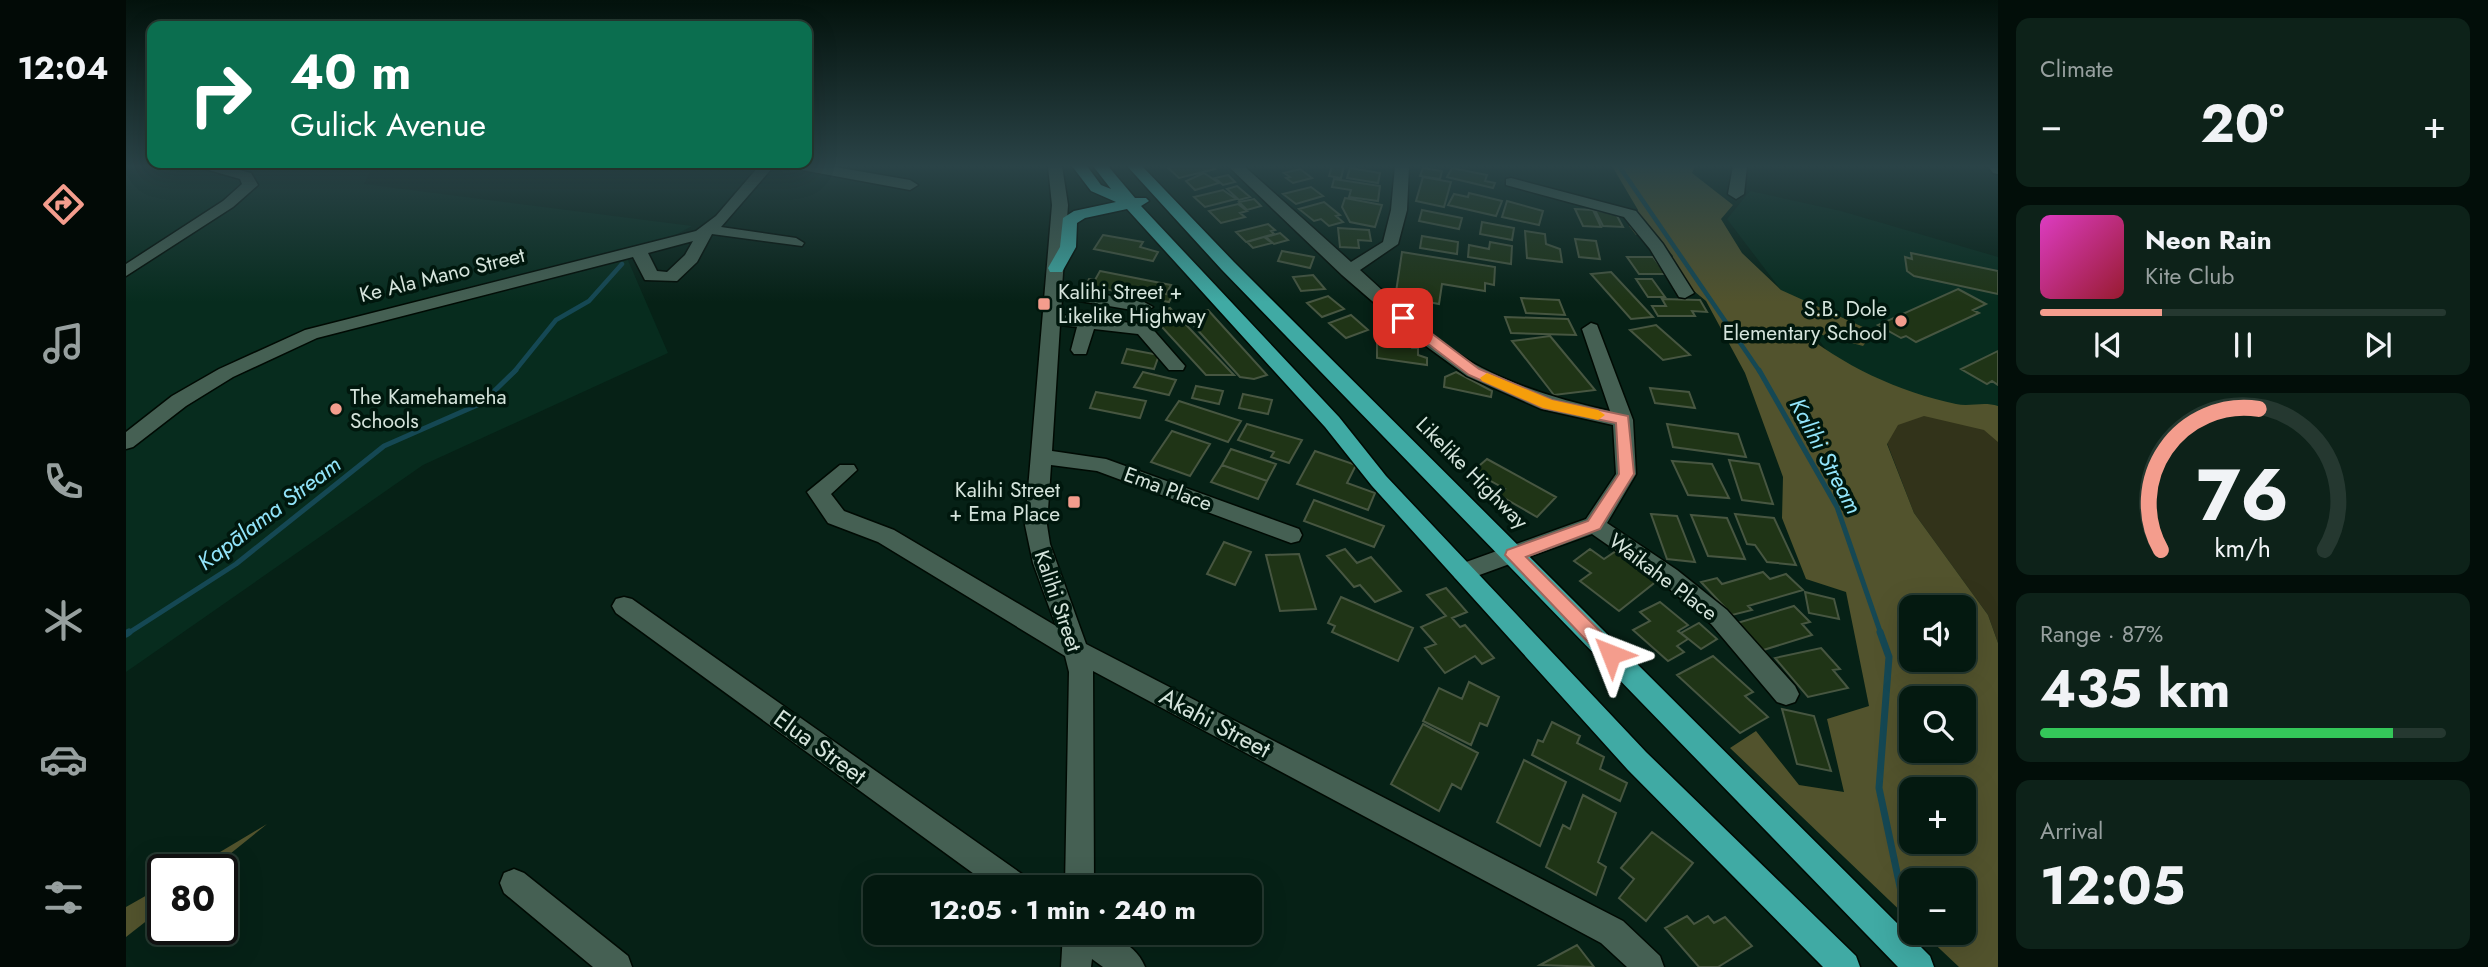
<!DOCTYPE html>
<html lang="en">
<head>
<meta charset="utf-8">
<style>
	body { margin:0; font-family:Jost,sans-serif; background:#0d2219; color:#f1f3f6; height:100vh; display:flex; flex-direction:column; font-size:26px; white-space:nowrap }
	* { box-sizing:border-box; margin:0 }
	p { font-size:23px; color:#97a09f }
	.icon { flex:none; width:38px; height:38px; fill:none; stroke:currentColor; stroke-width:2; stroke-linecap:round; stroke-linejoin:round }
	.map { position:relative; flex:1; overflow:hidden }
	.sheet { display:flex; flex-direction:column; gap:18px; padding:18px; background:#020e09; width:490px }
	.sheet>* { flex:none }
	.top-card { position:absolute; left:21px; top:21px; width:665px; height:147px; border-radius:14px; box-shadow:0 7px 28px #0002,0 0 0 2px #253830; background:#0b6e4f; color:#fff; overflow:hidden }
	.buttons { position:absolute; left:1773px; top:595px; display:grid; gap:14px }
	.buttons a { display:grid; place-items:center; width:77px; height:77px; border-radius:14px; background:#041910; box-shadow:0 7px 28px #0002,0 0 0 2px #253830; font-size:35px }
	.speed { position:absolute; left:21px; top:854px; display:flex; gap:14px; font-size:35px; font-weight:700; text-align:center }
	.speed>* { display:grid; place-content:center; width:91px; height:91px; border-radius:50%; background:#041910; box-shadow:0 7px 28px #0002,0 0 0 2px #253830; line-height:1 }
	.speed .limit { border:4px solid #111; border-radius:10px; background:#fff; color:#111 }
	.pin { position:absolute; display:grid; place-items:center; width:60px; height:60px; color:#fff; margin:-30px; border-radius:14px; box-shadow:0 4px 10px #0006 }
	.me { position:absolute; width:77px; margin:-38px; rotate:315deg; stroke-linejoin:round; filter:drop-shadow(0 0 5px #0008) }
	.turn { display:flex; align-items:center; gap:24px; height:147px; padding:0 28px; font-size:32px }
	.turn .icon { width:91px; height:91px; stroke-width:2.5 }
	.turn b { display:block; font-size:49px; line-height:60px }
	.big { font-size:52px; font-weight:700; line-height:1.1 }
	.sheet .card { flex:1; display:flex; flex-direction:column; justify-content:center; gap:10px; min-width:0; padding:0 24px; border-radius:14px; background:#0d2219 }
	.sheet .dial { align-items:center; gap:0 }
	.dial svg { height:182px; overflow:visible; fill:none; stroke:#253830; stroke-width:7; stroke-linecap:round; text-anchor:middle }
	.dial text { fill:#f1f3f6; stroke:none }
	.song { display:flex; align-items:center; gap:21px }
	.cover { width:84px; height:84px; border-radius:10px; background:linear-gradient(135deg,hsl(310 70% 55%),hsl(350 70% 35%)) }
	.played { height:7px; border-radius:4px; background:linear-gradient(90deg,#f49d8d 30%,#253830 30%) }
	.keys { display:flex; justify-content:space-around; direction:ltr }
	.heat { display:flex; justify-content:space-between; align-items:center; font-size:38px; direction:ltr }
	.charge { height:10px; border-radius:5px; background:linear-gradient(90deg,#34c759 87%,#253830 0) }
	.trip { position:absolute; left:737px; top:875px; width:399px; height:70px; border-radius:14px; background:#041910; box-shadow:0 7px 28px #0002,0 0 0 2px #253830; font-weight:700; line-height:70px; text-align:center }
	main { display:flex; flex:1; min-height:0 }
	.dock { display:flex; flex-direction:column; width:126px; justify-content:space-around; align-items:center; background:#020a06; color:#97a09f }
	.dock .icon { width:49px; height:49px }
	.dock .on { color:#f49d8d }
	.dock b { font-size:32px; color:#f1f3f6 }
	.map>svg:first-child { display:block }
</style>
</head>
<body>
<main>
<nav class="dock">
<b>12:04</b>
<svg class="icon on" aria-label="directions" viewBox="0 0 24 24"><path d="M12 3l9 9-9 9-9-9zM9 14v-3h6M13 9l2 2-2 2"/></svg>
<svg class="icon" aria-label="music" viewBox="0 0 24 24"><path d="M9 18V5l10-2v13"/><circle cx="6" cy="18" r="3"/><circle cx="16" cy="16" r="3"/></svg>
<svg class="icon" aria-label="phone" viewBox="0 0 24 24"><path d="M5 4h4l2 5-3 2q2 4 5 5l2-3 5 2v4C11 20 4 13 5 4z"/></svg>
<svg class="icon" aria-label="climate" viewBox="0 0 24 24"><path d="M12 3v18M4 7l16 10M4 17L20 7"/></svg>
<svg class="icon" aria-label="car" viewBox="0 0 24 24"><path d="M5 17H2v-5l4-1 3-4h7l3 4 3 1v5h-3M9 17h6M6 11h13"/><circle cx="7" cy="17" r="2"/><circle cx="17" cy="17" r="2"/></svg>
<svg class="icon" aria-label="filters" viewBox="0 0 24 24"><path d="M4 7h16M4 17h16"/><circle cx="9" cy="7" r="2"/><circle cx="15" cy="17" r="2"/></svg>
</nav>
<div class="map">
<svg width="1872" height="967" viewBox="0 0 1872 967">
	<rect width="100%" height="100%" fill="#062116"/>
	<!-- built -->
	<path fill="#072c1e" d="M0,166H247L238,184L566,226L540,240L498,251L542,353L297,465L0,672Z
		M1624,191L1715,211L1872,257V425L1727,385L1601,219Z"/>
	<!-- green -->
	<path fill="#32331a" d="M1727,385L1872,425V643L1862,615L1788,513L1761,443Z"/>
	<!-- forest -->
	<path fill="#52532d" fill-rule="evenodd" d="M1486,166H1569L1566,173L1607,205L1595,219L1616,253L1655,290L1748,332L1737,346L1671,328C1715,365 1773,392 1830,404C1845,407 1857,401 1872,406V442L1858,430L1798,416L1772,425L1761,444L1788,513L1862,615L1872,643V967H1833L1797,933H1838V880H1785V921L1604,748L1630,731L1673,785L1718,792L1701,719L1743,706L1720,592L1680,579L1656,518L1657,477L1619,373L1580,301L1544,271L1547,256L1530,235H1510L1503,226L1512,210ZM1785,607H1838V660H1785ZM1785,698H1838V751H1785ZM1785,789H1838V842H1785Z
		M141,824L84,870H64Z
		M37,886V908L0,937V907Z"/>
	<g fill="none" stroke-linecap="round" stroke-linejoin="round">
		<!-- stream-far2 -->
		<path stroke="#154854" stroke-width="4.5" d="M1493,166L1634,372
			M388,372L430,320L463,301L496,264"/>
		<!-- stream-far1 -->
		<path stroke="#154854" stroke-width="5" d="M1633,370L1711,507L1755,634
			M1,634L110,564L258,446L356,403L390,370"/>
		<!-- stream -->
		<path stroke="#154854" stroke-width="7" d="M1754,632L1763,657L1753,788L1786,943
			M0,634L3,632"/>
	</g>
	<!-- building -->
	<path fill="#1f3416" stroke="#475641" stroke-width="2" d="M1049,166H1087L1089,169L1053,178L1042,168Z
		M1206,166H1218L1215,178L1203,176Z
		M1224,168L1254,173L1252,183L1221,178Z
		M1297,168L1316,171L1314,179L1294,176Z
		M1326,168L1361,175L1359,181L1369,183L1367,188L1321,177Z
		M1174,169L1186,178L1167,183L1160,178L1164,177L1158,173Z
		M1078,173L1093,183L1069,190L1060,181Z
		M1102,175L1109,182L1097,185L1089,178Z
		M1297,177L1325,182L1318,207L1290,201Z
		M1208,179L1254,186L1252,201L1223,197L1225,190L1206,187Z
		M1111,186L1124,197L1113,200L1101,189Z
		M1185,187L1197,196L1170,204L1157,194Z
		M1097,190L1110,199L1079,207L1068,197Z
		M1343,193L1376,201L1370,216L1322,205L1328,194L1342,197Z
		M1219,198L1256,205L1249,227L1224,222L1216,207Z
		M1128,199L1135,206L1121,210L1113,202Z
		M1381,201L1417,211L1413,225L1376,217Z
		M1198,202L1214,215L1210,216L1217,222L1203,226L1195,219L1188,221L1173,209Z
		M1112,204L1121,211L1114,213L1119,217L1095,223L1083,211Z
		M1449,209L1467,210L1475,227L1457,226Z
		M1296,210L1336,218L1333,229L1293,221Z
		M1469,210L1490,214L1497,227L1477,226Z
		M1356,222L1388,228L1386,240L1354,234Z
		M1142,224L1149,230L1145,231L1148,234L1120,242L1110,232Z
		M1212,228L1243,230L1245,241L1232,240L1233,248L1214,247Z
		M1399,231L1419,234L1420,244L1434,249L1436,262L1401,258Z
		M1154,233L1162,240L1148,244L1140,237Z
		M977,235L1017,242L1014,247L1032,252L1027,261L968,249Z
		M1296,236L1332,242L1331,254L1294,248Z
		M1138,237L1146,243L1127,248L1121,242Z
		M1449,239L1470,241L1474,259L1453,257Z
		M1364,242L1386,246L1385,264L1342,257L1343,245L1363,249Z
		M1156,251L1188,257L1184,268L1152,261Z
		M1276,252L1369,267L1368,285L1359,283V291L1316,284L1313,304L1302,302V297L1270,292Z
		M1785,253L1872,271V294L1788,276L1781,271L1779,257L1786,259Z
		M1501,257H1527L1540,274H1513Z
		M974,271L1045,285L1040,294L1046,296L1043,302L960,285L963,279L969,280Z
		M1485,272L1527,317L1505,319L1465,274Z
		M1187,275L1199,289L1175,291L1167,277Z
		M1510,279H1526L1539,297H1522Z
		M1832,289L1860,304L1847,310L1853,313L1790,342L1780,336L1775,338L1752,325Z
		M1202,296L1218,309L1196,317L1181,303Z
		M1395,298L1433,300L1439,315L1400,313Z
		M1536,299L1574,300L1581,312L1566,311L1569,316H1532L1526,306H1540Z
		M1044,308L1105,372L1108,375H1080L1024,314Z
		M1082,310L1141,375L1128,379L1114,377L1059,316Z
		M1225,315L1242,330L1220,338L1203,323Z
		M1379,317L1442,319L1450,335L1385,333Z
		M1530,325L1564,355L1537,360L1504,330Z
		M1424,336L1469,390L1428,395L1386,341Z
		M1251,337L1282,341L1286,348H1292V355L1301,358V365L1251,358Z
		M1001,349L1033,355L1028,369L996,363Z
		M1872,351V385L1866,381L1861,384L1835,369Z
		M1017,372L1050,380L1043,395L1008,387Z
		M1330,372L1366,391L1365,397L1318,387L1319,377Z
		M1070,386L1097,391L1093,404L1066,398Z
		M1524,388L1563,392L1569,408L1529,403Z
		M970,392L1020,401L1014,418L964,408Z
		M1117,394L1146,400L1142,414L1113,408Z
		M1053,401L1115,421L1102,442L1040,420Z
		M1121,424L1176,440L1163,463L1145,457L1148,452L1112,440Z
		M1541,424L1612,434L1620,457L1547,447Z
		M1046,431L1084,444L1064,476L1025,462Z
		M1105,449L1150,464L1141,481L1096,465Z
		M1189,451L1230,465L1221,483L1249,493L1242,510L1171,484Z
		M1361,459L1430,497L1411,517L1373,495L1379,489L1347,471Z
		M1603,460L1633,464L1647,504L1616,500Z
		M1546,461L1586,464L1603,498L1562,495Z
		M1096,465L1141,481L1132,499L1085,482Z
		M1188,500L1258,526L1248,547L1178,521Z
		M1525,514L1551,516L1569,562L1541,559Z
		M1609,514L1648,518L1670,565L1641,562L1629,545L1621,544Z
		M1565,515L1601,518L1619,559L1582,556Z
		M1098,542L1125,552L1109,585L1081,574Z
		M1219,549L1231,563L1245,557L1275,591L1249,602L1234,585L1228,587L1201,556Z
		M1464,549L1478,559L1490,551L1532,580L1493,611L1454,581L1465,573L1448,561Z
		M1173,554L1190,609L1154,611L1140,555Z
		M1637,572L1644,579L1660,574L1677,590L1622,606L1626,610L1606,615L1575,582L1591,578L1596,584Z
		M1320,588L1341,612L1326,618L1334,627L1339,625L1368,658L1356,664L1349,656L1319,673L1299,648L1310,644L1295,627L1320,616L1301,595Z
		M1679,592L1708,599L1713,619L1683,613Z
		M1215,597L1287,628L1272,661L1206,632L1209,626L1202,623Z
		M1534,602L1562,625L1552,631L1562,639L1551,646L1558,652L1542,661L1507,630L1524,621L1514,612Z
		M1668,606L1684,622L1676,624L1686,635L1634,651L1608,624Z
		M1573,623L1591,639L1575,649L1555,633Z
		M1695,648L1714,669L1707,670L1722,688L1682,697L1649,658Z
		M1587,656L1627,692L1619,696L1642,717L1614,733L1551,675Z
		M1343,682L1373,697L1361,726L1354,723L1345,745L1297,721L1313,688L1336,699Z
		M1656,709L1688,716L1705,771L1671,764Z
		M1426,722L1454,736L1451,743L1478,757L1474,769L1501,783L1494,801L1406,755L1412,740L1417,742Z
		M1297,724L1352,753L1335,789L1326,784L1313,811L1265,784Z
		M1398,760L1440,782L1414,846L1371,822Z
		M1457,795L1490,813L1472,862L1480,867L1470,895L1420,867L1437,825L1444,829Z
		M1526,832L1567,863L1520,921L1493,898L1508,879L1495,868Z
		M1561,916L1568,924L1582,916L1588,923L1599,917L1626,946L1592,967H1573L1539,928Z
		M1451,945L1468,967L1414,965Z"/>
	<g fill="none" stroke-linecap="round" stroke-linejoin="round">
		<!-- minor casing -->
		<g stroke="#000a03" stroke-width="3">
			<path id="minor" d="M69,166H97L125,173L132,185L107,207L0,276V264L97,201L116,184L114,179Z
				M633,166H648L595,227L670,238L678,243L676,246L586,234L571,262L551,281L519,280L507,257L191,338L107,377L60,406L7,447L0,449V432L46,396L93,369L179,330L570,231L590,216ZM567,241L559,255L541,272L531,271L522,253Z
				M669,166H703L784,180L792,185L784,190L676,170Z
				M922,166H936L942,205L936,287L1018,302L1027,307L1018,312L936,298L935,315L1023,325L1059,366L1057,370H1043L1012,334L968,329L960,354H948L945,350L951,327L934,325L926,451L980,459L1173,529L1176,535L1173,541L1165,543L971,471L925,465L921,525L924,544L960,644L1497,921L1534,956L1538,967H1501L1475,943L967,671L968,887H939L943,672L939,656L752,542L702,523L681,492L714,465H728L731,470L705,494L718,511L768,530L930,626L907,563L899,525L926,205Z
				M1102,166H1118L1225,262L1257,242L1265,210L1269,166H1283L1281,210L1272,244L1234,270C1272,304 1311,345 1356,368C1397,389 1439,401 1484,411L1456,329L1465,323L1471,325L1507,420L1510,474L1481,523L1551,570L1601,610L1669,686L1673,694L1669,702L1660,705L1651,702L1585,624L1535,582L1466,534L1337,581L1329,578L1326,572L1329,566L1460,519L1490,474L1487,425L1415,409L1341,376L1289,338L1216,275Z
				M1607,166H1621L1618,194L1610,199L1602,194Z
				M1862,166H1872V174L1867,173Z
				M1385,178L1510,211L1537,244L1568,293L1559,298L1553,297L1524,249L1498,217L1380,185V179Z
				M498,597L506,599L900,877L904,887H866L490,613L486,606L490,599Z
				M388,869L398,873L502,956L506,967H467L378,893L374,883L378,873Z
				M937,933C967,932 1006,934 1019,967H977L966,959L965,967H935Z"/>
		</g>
		<!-- highway casing -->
		<g stroke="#000a03" stroke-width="3">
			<path id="highway" d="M946,166H961L975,185L985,189L967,166H982L1009,198H1020L1023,201L1015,206L1213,417L1260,476L1520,752L1730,956L1734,967H1697L1502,770L1246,486L1199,427L1001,209L959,218L951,223L950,247L936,272H924L922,268L934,247L937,218L948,211L990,202L965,191Z
				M1001,166H1016L1108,262L1804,956L1808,967H1772L1096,270Z"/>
		</g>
		<!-- minor -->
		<use href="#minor" fill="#456053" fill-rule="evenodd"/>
		<!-- highway -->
		<use href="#highway" fill="#40aaa4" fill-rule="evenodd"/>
	</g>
	<!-- sky -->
	<linearGradient id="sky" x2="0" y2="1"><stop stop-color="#03120c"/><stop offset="0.55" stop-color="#2a4347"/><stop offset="1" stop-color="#2a4347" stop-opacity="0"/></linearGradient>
	<rect width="1872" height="302" fill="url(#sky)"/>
	<!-- route -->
	<path fill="#f49d8d" stroke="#9f665c" stroke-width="2" d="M1272,315H1281L1353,369L1426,400L1502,416L1508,474L1474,529L1400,557L1492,649L1495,654L1492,660H1479L1379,555L1381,550L1462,521L1493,474L1490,423L1417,408L1343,375L1272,321Z"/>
	<!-- slow -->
	<path fill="#f59e0b" d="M1361,373L1426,400L1472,410L1479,415L1472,420L1417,408L1356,381L1354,378Z"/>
	<!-- markers -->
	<g fill="#f49d8d" stroke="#00170d" stroke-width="2.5">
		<rect x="911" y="297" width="14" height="14" rx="3.5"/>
		<circle cx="1775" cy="321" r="7"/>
		<circle cx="210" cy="409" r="7"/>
		<rect x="941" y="495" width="14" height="14" rx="3.5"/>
	</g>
	<g text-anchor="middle" stroke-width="7" stroke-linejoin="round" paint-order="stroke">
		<!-- street labels -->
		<g font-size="21" fill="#d5e4dc" stroke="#00170d">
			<text transform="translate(316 275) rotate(-14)" y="7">Ke Ala Mano Street</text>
			<text transform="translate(1346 473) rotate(45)" y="7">Likelike Highway</text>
			<text transform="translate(1042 489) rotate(20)" y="7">Ema Place</text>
			<text transform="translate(1537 577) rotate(37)" y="7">Waikahe Place</text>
			<text transform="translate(932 601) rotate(71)" y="7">Kalihi Street</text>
		</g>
		<!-- poi labels -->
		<g font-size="21" fill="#d5e4dc" stroke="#00170d" text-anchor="start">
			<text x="932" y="299">Kalihi Street +<tspan x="932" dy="24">Likelike Highway</tspan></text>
			<text x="1761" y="316" text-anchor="end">S.B. Dole<tspan x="1761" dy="24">Elementary School</tspan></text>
			<text x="224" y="404">The Kamehameha<tspan x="224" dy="24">Schools</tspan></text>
			<text x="934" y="497" text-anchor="end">Kalihi Street<tspan x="934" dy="24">+ Ema Place</tspan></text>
		</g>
		<!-- water labels -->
		<g font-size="23" font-style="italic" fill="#92e5fb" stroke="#00170d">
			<text transform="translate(1700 456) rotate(62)" y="8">Kalihi Stream</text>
			<text transform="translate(143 513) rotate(-37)" y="8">Kapālama Stream</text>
		</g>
		<!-- near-street labels -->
		<g font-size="24" fill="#d5e4dc" stroke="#00170d">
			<text transform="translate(1089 723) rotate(28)" y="8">Akahi Street</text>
			<text transform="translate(694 747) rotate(36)" y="8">Elua Street</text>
		</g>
	</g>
</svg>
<div class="buttons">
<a><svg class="icon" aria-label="sound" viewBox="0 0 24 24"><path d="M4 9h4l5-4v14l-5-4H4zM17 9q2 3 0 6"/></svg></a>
<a><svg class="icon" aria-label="search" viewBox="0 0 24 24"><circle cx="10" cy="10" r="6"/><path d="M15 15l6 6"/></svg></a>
<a>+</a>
<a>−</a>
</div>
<div class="speed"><div class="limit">80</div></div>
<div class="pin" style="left:1277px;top:318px;background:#d93025"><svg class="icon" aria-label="arrive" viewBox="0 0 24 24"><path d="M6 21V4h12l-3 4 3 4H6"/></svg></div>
<svg class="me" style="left:1485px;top:654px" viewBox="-20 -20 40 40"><path d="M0-17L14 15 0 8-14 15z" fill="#f49d8d" stroke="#fff" stroke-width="4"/></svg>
<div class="trip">12:05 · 1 min · 240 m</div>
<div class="top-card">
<div class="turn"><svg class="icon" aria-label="right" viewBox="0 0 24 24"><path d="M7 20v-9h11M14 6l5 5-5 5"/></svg><div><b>40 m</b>Gulick Avenue</div></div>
</div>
</div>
<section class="sheet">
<div class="card"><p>Climate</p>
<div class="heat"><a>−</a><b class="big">20°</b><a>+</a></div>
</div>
<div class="card">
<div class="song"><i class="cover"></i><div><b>Neon Rain</b><p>Kite Club</p></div></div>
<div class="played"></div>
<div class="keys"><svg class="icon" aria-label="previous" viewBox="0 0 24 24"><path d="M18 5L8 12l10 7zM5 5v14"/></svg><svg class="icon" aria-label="pause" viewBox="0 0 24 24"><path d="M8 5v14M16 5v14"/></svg><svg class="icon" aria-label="next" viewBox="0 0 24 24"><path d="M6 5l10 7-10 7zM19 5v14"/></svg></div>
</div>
<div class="card dial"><svg viewBox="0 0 100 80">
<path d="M14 69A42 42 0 1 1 86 69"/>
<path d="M14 69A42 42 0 0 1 57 7" stroke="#f49d8d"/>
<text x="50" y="56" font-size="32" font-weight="700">76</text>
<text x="50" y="72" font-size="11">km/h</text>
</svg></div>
<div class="card"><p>Range · 87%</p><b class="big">435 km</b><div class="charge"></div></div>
<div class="card"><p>Arrival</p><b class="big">12:05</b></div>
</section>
</main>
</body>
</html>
